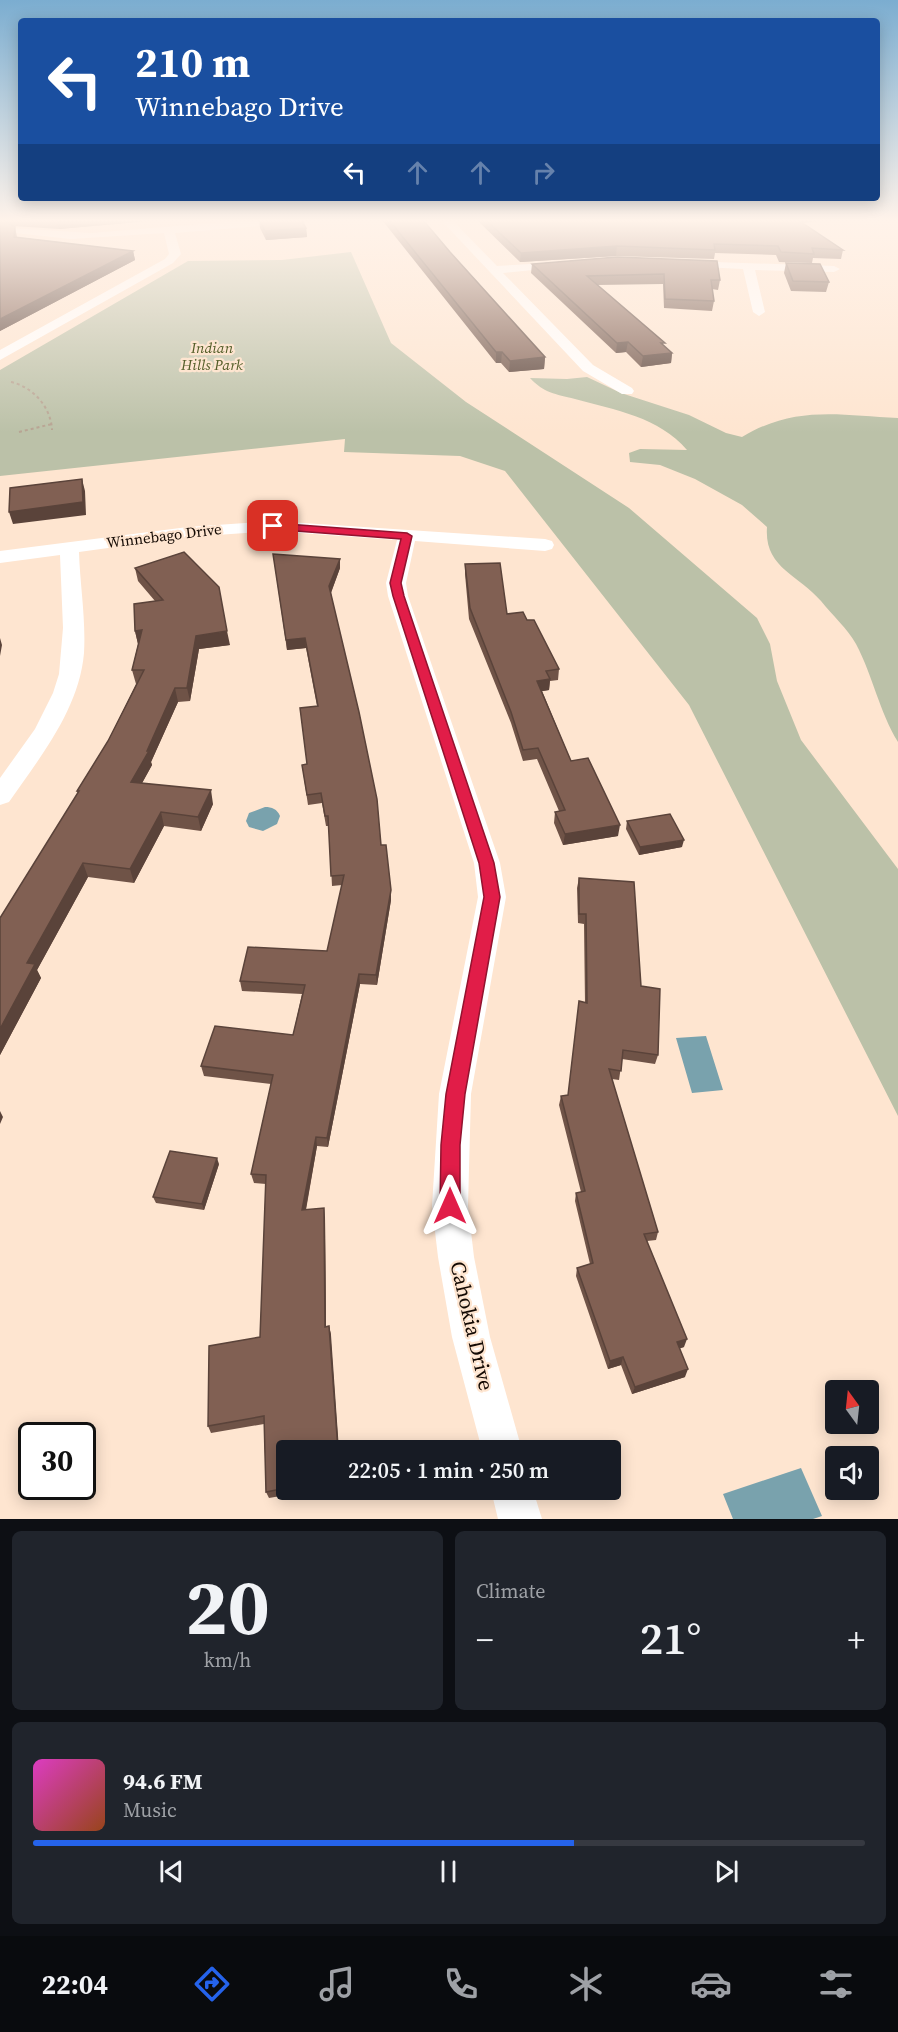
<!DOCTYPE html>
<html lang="en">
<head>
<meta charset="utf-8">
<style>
	body { margin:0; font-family:"Source Serif 4",serif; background:#20242c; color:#f1f3f6; height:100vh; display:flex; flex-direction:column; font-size:22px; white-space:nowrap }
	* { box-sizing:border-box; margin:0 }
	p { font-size:20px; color:#9ea1a6 }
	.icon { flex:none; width:33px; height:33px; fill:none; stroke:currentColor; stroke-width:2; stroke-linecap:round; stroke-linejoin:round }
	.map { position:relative; height:1519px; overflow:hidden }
	.details { display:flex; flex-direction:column; gap:12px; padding:12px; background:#0d0f14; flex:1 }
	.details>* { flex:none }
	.hud { position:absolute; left:18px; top:18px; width:862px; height:183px; border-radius:6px; box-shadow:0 3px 15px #0003; background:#1a4fa0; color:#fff; overflow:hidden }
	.needle { width:39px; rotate:345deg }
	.buttons { position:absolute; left:825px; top:1380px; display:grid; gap:12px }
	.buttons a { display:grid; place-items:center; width:54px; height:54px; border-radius:6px; background:#171b24; box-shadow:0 3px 15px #0003; font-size:30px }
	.speed { position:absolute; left:18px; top:1422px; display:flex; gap:12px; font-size:30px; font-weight:700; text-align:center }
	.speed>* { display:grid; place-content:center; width:78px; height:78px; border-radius:50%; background:#171b24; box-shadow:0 3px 15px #0003; line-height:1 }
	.speed .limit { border:3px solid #111; border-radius:9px; background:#fff; color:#111 }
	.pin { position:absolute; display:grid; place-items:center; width:51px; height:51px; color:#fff; margin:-26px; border-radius:12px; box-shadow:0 3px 9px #0006 }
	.me { position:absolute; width:66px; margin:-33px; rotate:0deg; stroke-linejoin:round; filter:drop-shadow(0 0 4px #0008) }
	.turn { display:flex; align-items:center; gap:21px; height:126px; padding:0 18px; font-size:27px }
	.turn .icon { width:78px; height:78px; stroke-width:2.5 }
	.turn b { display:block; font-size:42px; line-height:51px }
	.lanes { display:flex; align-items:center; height:57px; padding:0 18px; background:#0003; justify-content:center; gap:30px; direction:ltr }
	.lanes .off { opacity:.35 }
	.big { font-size:45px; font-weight:600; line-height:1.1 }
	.details .tile { flex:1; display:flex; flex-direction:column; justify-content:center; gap:9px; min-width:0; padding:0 21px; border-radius:9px; background:#20242c }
	.details .dial { align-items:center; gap:0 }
	.dial b { font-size:78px; line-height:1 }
	.song { display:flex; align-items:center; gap:18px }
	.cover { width:72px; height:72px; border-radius:9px; background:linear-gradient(135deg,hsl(310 70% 55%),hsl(20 70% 35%)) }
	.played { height:6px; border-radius:3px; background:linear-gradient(90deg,#2563eb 65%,#363941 65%) }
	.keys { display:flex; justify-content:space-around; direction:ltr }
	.heat { display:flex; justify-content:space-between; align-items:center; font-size:33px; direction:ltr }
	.details .tiles { flex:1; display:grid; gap:12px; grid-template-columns:1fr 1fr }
	.tile:last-child { grid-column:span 2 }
	.trip { position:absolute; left:276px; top:1440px; width:345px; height:60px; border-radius:6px; background:#171b24; box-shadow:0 3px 15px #0003; font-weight:600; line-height:60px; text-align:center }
	.menu { display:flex; height:96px; justify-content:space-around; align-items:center; background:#090b0e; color:#9ea1a6 }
	.menu .icon { width:42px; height:42px }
	.menu .active { color:#2563eb }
	.menu b { font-size:27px; color:#f1f3f6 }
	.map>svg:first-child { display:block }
</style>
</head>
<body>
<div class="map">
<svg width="898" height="1519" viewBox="0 0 898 1519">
	<rect width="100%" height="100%" fill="#fee5d0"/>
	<!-- green -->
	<path fill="#bbc1a8" d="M351,252L391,343L466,402L629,508L757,618L770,644L777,681L801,740L898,869V1116L689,705L505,471L460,456L344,452L345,439L0,476V370L188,261L282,260Z
		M587,377L621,393L689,415L726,433L742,437C795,405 839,415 898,418V742C879,711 873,676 856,644C848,629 832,615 821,601C798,574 764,568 767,527L742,505L695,479L660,465L630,462L629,453L640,449L687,450C659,417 615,410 575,399C555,394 544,393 530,378L567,379Z"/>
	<!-- water -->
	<path fill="#79a2ad" d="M265,807C272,807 277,809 280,816L277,824L263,831L249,827L246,821L249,813Z
		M706,1036L723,1090L692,1093L676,1038Z
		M801,1468L822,1516L813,1519H733L723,1494Z"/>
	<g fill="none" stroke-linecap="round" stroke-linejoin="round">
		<!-- path -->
		<path stroke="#b7a392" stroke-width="2" stroke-dasharray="3 3" stroke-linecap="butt" d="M11,382C33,387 51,407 52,430
			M19,432L52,424"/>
		<!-- minor -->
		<path fill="#fff" fill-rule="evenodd" d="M250,220H298L293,223L175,233L181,254L173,263L0,360V350L165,259L169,254L164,233L71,239L15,233L10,230L11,228L91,233Z
			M441,220H452L497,266L567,262V266L563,267L503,273L593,365L632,388L634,391L632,394H622L583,371Z
			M685,261L834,266L840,269L834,272L755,270L765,312L759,316L753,312L743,269L681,266V262Z
			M273,521L545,539L552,541L554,545L552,549L545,551L415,541L406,583L408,596L500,863L506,897L471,1094L468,1206L474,1257L490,1337L522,1450H482L452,1337L438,1257L432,1206L439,1094L478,897L474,863L388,596L386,583L397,540L273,531L188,537L79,552C80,585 86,619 84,653C79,710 40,757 9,802L0,805V778L35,729L53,693L59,674L63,628L60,555L0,563V551L188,527Z
			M491,1490H533L542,1519H498Z"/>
	</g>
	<!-- wall -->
	<path fill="#6f5347" d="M0,220H160L59,229L13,226L15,227L17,237L133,251L135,260L0,331Z
		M259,220L306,228L307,237L266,240L260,228Z
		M382,220H423L450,252L545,357L544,369L509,372L501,363H496Z
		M477,220H830L802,223L843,250L841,259L813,258L812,263L779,262L776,255L715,253L714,259L616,256L520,262Z
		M617,257L720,280L718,290L712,289L714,301L712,311L664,308L663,284L597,285L672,353L671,363L641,367L626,352L616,353L531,273L532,264Z
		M786,263L829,282L826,292L791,291L784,273Z
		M273,554L340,568L331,593L381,845L391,900L377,985L360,984L328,1147L317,1146L306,1210L325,1217L326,1327L329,1326L331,1335L286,1450V1490H316L269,1498L266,1492L264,1424L211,1433L208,1426L260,1337L266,1184L254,1183L251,1174L271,1084L204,1076L201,1066L293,1035L302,994L242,991L240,981L327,951L342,885L332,886L329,826H326L322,803L308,805L302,765L307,764L317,706L306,648L287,650Z
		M465,564L507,614L527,620L559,669L558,680L550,681L549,690L542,691L571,761L618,836L563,845L554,823L555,812L559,811L537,759L523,761L511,723L469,619L465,574Z
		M135,568L230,645L199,649L190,701L178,702L151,762L152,765L142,783L213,804L201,831L164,826L134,883L88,877L37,970L41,978L0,1055V918L78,794L77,791L108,741L136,684L132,670L138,644L135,631L155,601L138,581Z
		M627,821L682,847L639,855L626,829Z
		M579,878L641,986L658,1055L655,1064L622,1059L619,1080L612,1079L658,1232L656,1240L647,1241L684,1347L680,1348L685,1377L632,1394L621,1365L608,1369L576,1276L577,1268L590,1264L575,1201L576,1193L581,1192L559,1105L561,1096L568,1095L585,1003L584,924L578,923L577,888Z
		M219,1164L204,1210L156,1203L153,1197Z"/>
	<!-- shaded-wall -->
	<path fill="#5a433a" d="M57,220H160L59,229Z
		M789,220H830L789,224Z
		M306,228L307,237L266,240L265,231Z
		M617,246L616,256L520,262L521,253Z
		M133,251L135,260L0,331V319Z
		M628,342L626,352L616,353L617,343Z
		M496,352H502L501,363H496Z
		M672,353L671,363L641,367L643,356Z
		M545,357L544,369L509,372L510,361Z
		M82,479L85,491L86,515L13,524L9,512Z
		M340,559V568L330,595L329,586Z
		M142,630L138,644L135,631Z
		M227,631L230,645L199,649L190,701L187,688L196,636Z
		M0,638L2,645L0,656Z
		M305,638L306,648L287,650L286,640Z
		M550,679L549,690L537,692V681Z
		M175,688L178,702L151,762L152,765L135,796L131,782Z
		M211,790L213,804L201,831L198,817Z
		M161,812L164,826L134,883L130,869Z
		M620,825L618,836L563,845L565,834Z
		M684,840L682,847L639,855L640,847Z
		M83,863L88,877L37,970L41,978L0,1055V1029L27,963Z
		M391,890V900L377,985L376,975Z
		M359,974L360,984L328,1147L327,1138Z
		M0,1111L3,1117L0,1124Z
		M316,1137L317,1146L304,1219L302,1210Z
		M217,1158L219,1164L204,1210L202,1204Z
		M324,1208L325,1217L326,1335L325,1327Z
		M329,1326L331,1335L339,1450H338Z
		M687,1339L684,1347L675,1350L677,1342Z
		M623,1357L621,1365L608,1369L610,1361Z
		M688,1369L685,1377L632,1394L635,1387Z"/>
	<!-- building -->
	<path fill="#816053" stroke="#5a433a" stroke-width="1.5" d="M0,220H7L6,222L15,227L14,237L133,251L0,319Z
		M260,220H302L306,228L265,231Z
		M389,220H423L450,252L545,357L510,361L502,352H496Z
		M486,220H798L843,250L812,248L814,254L781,252L778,246L714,244L715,250L617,246L521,253Z
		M617,257L717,261L720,280H711L714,301L665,299L664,274L587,276L665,343H661L672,353L643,356L628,342L617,343L532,264Z
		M786,263L820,264L829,282L793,281Z
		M82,479L83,502L9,512L10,488Z
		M184,552L219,587L227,631L196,636L187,688H175L147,751H149L131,782L211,790L198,817L161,812L130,869L83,863L27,963L35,964L0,1029V918L79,791H77L108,741L144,670H132L142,630L135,631L134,604L163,600L135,568Z
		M273,554L340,559L329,586L359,712L377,799L381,845H386L391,890L376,975L359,974L327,1138L316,1137L302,1210L324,1208L325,1327L329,1326L338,1450H286V1488L266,1492L264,1416L208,1426L209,1346L260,1337L266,1175L251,1174L273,1075L201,1066L215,1026L293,1035L305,985L240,981L248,947L327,951L344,875L331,876L328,816H325L321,793L307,795L302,765L307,764L300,708L318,706L305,638L286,640Z
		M500,563L507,614L523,612L527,620H534L559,669L546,671L550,679L537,681L571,761L588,758L620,825L565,834L555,812L565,810L538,748L523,750L511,712L470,608L465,564Z
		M670,814L684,840L640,847L627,821Z
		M579,878L634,882L641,986L660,989L658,1055L623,1050L621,1071L609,1069L658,1232L644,1234L687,1339L677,1342L688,1369L635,1387L623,1357L610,1361L577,1268L593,1263L576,1193L585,1191L561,1096L568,1095L579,1001L587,1003L586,914H579Z
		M170,1151L217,1158L202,1204L153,1197Z"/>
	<!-- sky -->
	<linearGradient id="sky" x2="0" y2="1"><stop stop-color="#7badd0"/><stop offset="0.51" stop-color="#fff3ea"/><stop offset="1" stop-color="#fff3ea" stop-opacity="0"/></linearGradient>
	<rect width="898" height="433" fill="url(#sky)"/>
	<!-- route -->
	<path fill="#e11d48" stroke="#92132f" stroke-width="1.5" d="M273,523L407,533L412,536L401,583L404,596L494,863L500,897L465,1094L460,1145V1206L457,1213L450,1216L443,1213L440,1206L441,1145L446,1094L484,897L479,863L393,596L390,583L401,539L270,529V524Z"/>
	<g text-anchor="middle" stroke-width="4.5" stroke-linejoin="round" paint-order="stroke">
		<!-- far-park labels -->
		<g font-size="15" font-style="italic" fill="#535d28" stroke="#fee5d0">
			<text x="212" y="353">Indian<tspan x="212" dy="17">Hills Park</tspan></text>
		</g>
		<!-- far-street labels -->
		<g font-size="15" fill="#130903" stroke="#fee5d0">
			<text transform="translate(164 536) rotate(-7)" y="5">Winnebago Drive</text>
		</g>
		<!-- near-street labels -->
		<g font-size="21" fill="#130903" stroke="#fee5d0">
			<text transform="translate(472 1326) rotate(77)" y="7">Cahokia Drive</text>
		</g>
	</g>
</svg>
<div class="buttons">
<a><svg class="needle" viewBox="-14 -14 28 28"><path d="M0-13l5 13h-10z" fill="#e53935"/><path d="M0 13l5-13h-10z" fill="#9ea1a6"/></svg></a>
<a><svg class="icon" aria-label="sound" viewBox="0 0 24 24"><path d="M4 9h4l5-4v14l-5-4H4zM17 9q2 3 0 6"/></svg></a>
</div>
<div class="speed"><div class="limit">30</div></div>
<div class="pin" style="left:273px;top:526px;background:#d93025"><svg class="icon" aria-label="arrive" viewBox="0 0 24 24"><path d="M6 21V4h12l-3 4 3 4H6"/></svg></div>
<svg class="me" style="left:450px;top:1206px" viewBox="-20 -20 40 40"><path d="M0-17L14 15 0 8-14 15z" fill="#e11d48" stroke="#fff" stroke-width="4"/></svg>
<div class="trip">22:05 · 1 min · 250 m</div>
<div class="hud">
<div class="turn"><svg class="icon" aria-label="left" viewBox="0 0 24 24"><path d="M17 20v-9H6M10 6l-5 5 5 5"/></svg><div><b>210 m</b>Winnebago Drive</div></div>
<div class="lanes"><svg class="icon" aria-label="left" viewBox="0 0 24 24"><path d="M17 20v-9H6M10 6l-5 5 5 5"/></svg><svg class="icon off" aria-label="ahead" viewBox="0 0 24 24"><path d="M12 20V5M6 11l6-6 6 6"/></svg><svg class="icon off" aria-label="ahead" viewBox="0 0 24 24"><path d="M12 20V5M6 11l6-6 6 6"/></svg><svg class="icon off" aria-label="right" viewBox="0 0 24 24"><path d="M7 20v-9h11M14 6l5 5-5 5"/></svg></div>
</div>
</div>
<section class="details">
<div class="tiles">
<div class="tile dial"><b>20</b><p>km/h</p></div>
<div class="tile"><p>Climate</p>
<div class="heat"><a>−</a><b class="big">21°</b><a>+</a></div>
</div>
<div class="tile">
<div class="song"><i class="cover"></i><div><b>94.6 FM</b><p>Music</p></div></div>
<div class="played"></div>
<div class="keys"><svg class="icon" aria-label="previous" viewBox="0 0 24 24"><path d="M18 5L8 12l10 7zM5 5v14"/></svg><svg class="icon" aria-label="pause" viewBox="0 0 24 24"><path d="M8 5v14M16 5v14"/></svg><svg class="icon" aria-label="next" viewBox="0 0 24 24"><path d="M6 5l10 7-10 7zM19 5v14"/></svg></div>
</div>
</div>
</section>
<nav class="menu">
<b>22:04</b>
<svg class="icon active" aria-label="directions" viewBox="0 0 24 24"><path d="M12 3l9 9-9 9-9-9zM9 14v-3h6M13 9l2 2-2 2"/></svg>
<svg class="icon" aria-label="music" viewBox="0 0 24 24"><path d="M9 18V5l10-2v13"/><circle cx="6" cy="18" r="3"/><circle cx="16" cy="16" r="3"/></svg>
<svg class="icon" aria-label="phone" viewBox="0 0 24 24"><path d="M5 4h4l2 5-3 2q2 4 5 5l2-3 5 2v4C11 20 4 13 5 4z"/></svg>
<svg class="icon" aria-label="climate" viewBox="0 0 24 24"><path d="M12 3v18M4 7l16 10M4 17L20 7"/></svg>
<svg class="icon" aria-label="car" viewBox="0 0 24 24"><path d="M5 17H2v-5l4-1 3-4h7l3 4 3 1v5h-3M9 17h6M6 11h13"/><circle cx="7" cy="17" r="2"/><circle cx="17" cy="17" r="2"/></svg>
<svg class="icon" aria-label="filters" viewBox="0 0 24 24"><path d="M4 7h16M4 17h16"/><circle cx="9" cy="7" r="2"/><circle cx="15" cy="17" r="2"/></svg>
</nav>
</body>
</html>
